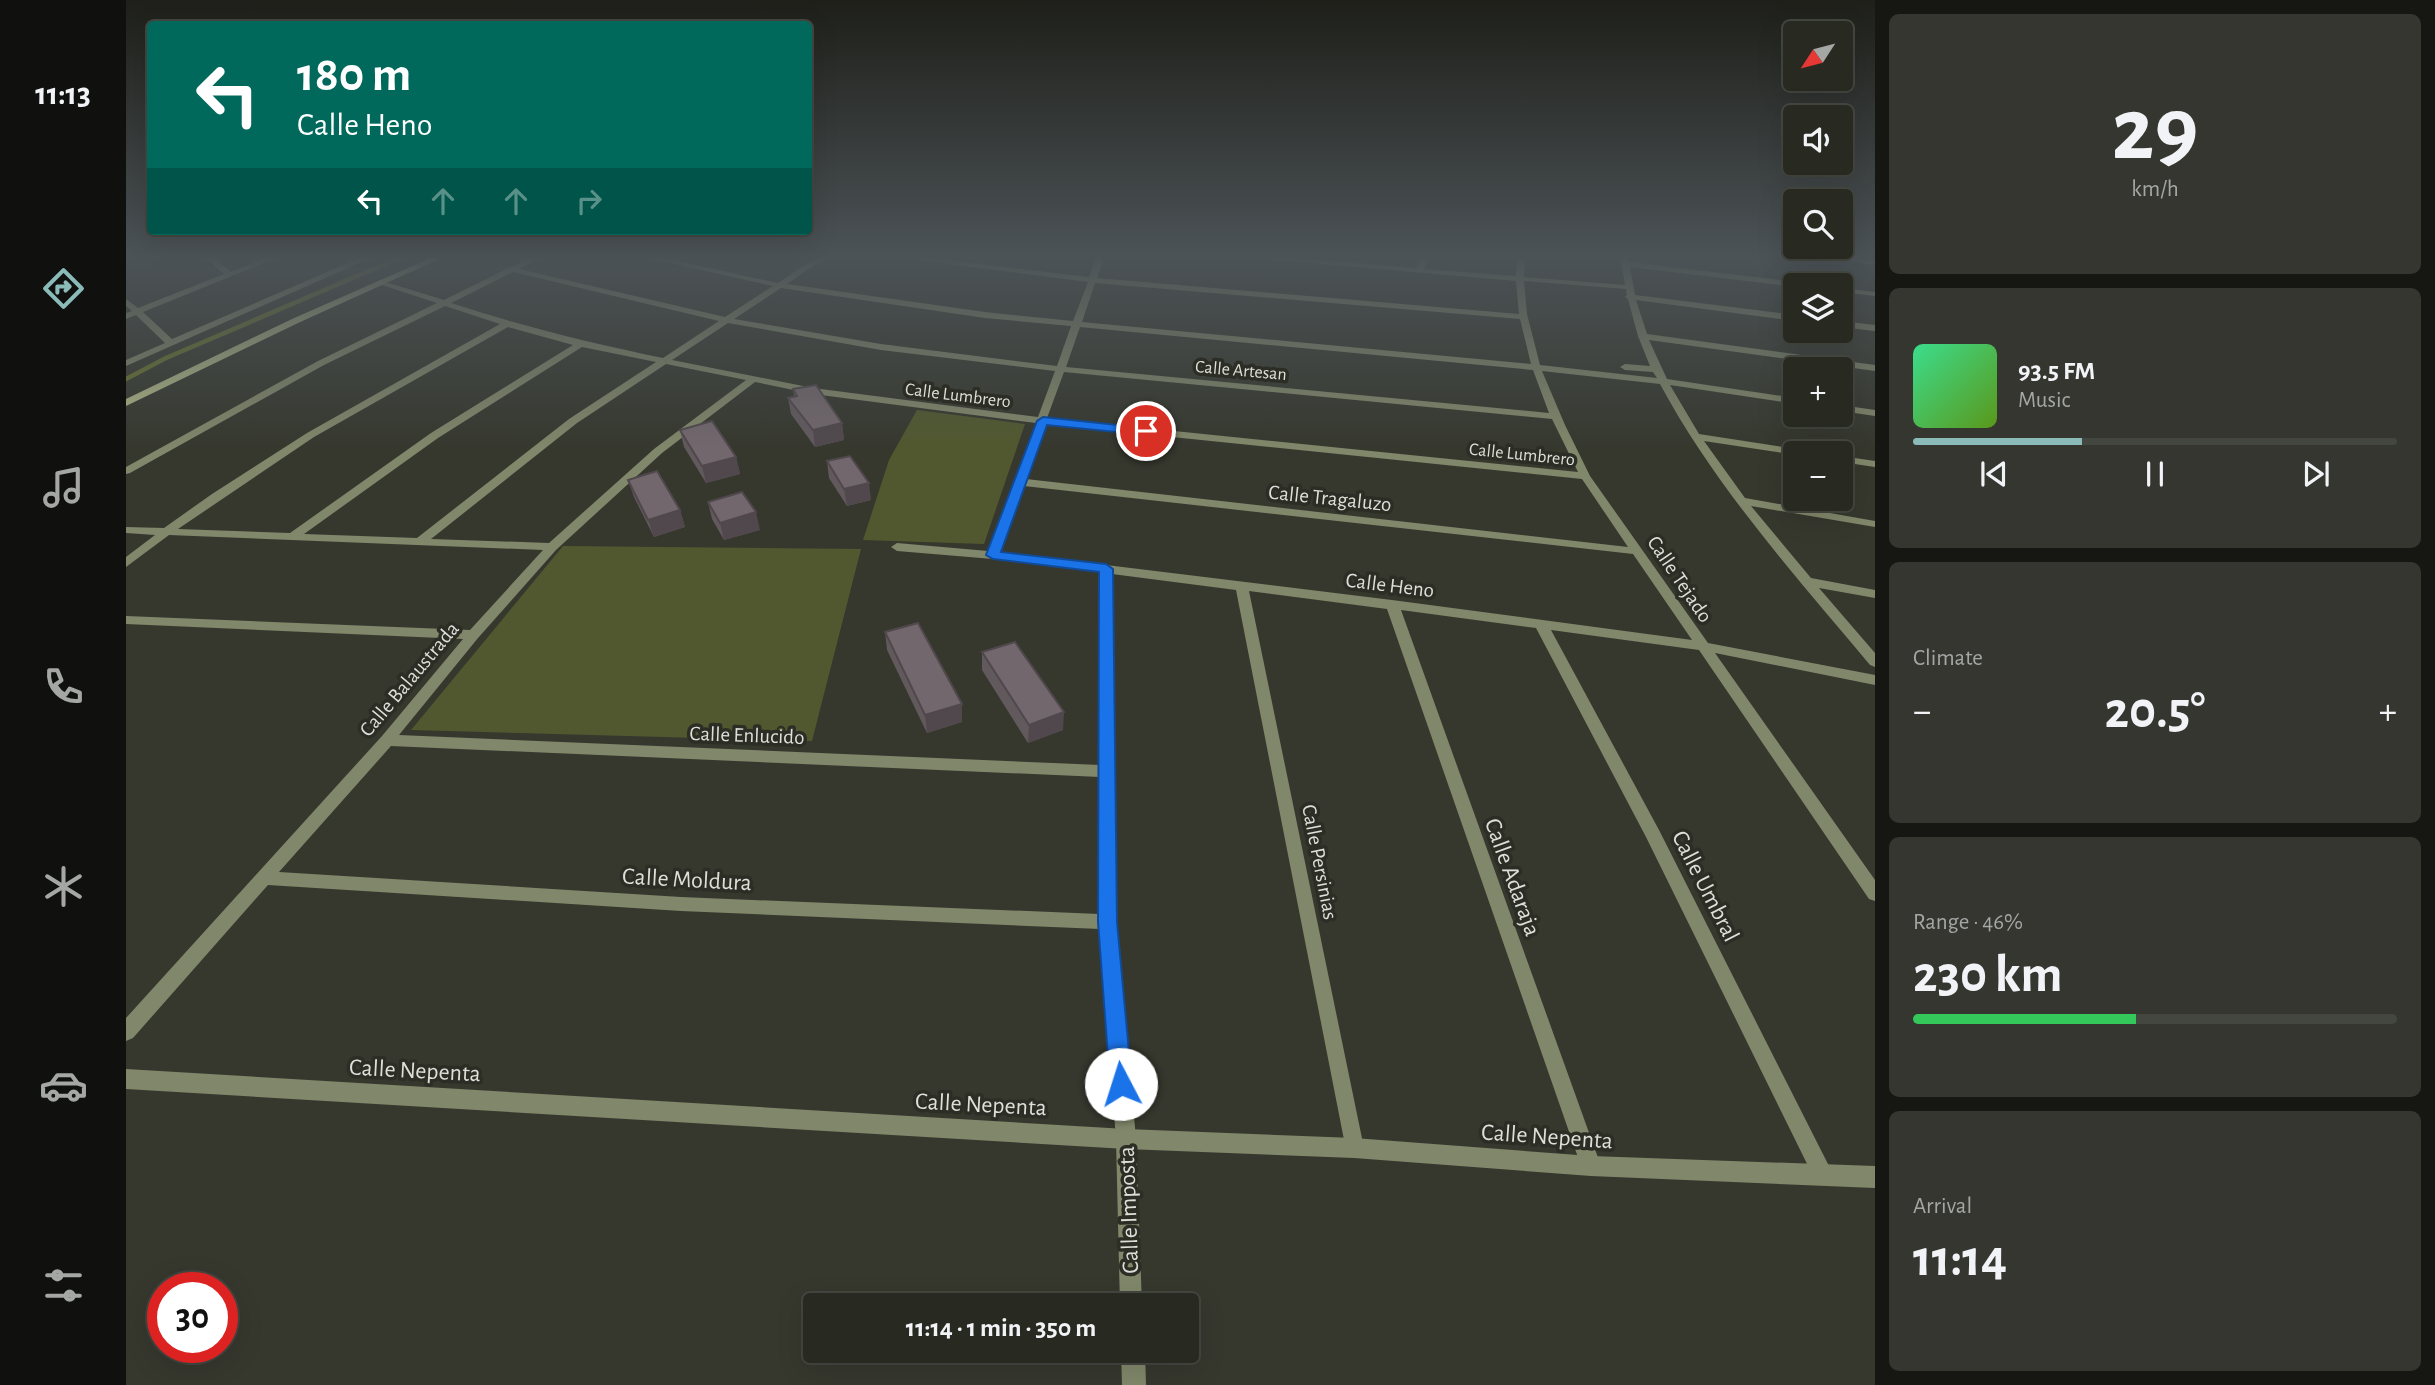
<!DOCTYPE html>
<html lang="en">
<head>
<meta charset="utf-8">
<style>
	body { margin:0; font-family:"Alegreya Sans",sans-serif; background:#34362f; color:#f1f3f6; height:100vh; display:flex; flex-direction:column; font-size:26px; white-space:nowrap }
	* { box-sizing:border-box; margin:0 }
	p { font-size:23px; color:#a5a7a5 }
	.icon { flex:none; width:38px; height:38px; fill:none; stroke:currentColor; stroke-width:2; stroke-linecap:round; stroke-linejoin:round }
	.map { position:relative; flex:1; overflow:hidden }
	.panel { display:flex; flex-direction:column; gap:14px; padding:14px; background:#161713; width:560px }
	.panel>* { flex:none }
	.banner { position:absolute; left:21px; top:21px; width:665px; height:214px; border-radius:7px; box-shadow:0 7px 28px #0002,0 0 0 2px #444640; background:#00695c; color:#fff; overflow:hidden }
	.needle { width:46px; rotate:234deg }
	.tools { position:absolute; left:1657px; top:21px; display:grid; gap:14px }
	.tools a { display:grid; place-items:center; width:70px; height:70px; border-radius:7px; background:#282a22; box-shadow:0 7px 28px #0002,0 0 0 2px #444640; font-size:35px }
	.speed { position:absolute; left:21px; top:1272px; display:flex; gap:14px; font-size:35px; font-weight:700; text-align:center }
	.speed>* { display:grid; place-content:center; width:91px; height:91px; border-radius:50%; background:#282a22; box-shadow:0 7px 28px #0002,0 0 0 2px #444640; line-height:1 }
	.speed .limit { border:10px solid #d22; background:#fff; color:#111 }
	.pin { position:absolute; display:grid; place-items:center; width:60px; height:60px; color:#fff; margin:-30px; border:4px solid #fff; border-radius:50%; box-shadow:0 2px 7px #0007 }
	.me { position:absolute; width:77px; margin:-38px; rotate:355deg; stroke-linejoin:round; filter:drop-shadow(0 0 5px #0008) }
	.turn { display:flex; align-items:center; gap:24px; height:147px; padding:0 35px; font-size:32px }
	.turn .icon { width:91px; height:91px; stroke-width:2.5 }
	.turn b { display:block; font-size:49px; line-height:60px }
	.lanes { display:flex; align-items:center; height:66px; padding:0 35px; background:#0003; justify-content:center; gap:35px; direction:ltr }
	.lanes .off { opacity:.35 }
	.big { font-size:52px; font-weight:700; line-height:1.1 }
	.panel .widget { flex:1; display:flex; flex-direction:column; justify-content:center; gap:10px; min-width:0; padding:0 24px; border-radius:10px; background:#34362f }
	.panel .dial { align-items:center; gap:0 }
	.dial b { font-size:91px; line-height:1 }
	.song { display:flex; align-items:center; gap:21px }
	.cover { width:84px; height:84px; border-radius:10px; background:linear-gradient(135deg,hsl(150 70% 55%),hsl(90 70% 35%)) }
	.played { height:7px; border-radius:4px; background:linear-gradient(90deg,#8bbbb9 35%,#444640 35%) }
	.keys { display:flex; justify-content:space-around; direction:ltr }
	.heat { display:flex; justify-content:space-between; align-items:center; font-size:38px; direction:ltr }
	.charge { height:10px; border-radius:5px; background:linear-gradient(90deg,#34c759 46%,#444640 0) }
	.trip { position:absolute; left:677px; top:1293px; width:396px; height:70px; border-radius:7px; background:#282a22; box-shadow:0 7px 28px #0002,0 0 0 2px #444640; font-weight:700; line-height:70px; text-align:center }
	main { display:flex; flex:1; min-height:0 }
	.tabs { display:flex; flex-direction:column; width:126px; justify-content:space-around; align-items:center; background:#10110e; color:#a5a7a5 }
	.tabs .icon { width:49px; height:49px }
	.tabs .active { color:#8bbbb9 }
	.tabs b { font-size:32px; color:#f1f3f6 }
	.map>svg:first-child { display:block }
</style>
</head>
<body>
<main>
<nav class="tabs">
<b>11:13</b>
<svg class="icon active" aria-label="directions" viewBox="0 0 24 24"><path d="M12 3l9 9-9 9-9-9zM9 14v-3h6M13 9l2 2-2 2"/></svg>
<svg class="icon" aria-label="music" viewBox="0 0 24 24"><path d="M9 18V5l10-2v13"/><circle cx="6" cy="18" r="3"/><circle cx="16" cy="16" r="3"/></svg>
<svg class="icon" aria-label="phone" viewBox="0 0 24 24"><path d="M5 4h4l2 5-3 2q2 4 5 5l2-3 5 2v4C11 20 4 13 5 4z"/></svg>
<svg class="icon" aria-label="climate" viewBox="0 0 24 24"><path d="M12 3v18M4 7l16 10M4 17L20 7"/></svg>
<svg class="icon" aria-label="car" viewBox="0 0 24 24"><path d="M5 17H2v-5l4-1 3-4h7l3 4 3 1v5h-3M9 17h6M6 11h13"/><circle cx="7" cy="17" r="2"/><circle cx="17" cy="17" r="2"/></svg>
<svg class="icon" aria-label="filters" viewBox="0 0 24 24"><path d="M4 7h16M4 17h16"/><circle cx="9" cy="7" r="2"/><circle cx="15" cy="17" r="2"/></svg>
</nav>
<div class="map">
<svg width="1749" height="1385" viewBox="0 0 1749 1385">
	<rect width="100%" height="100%" fill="#36382e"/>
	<!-- green -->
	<path fill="#51582f" d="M791,410L899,424L858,544L737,540L763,460Z
		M437,546L735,549L686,741L285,730Z"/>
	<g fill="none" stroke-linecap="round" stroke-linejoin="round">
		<!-- stream -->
		<path stroke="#68722c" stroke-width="4.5" d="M0,379L40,358L278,256"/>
		<!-- minor -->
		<path fill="#81876a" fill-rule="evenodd" d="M77,256H86L105,272L144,256H155L17,312L46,339L238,256H249L0,366V360L39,343L10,315L0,319V313L6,311L0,306V299L12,308L98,274Z
			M407,256H418L393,269L599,317L647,286L512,256H528L652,283L692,256H702L661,284L859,312L947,321L962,282L761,256H786L963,277L971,256H979L971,278L1393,314L1390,281L1103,256H1139L1290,268L1295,256H1303L1298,269L1390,276L1391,256H1399L1398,277L1499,285L1494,256H1502L1503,262L1678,283L1679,285L1670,287L1504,267L1509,295L1670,315V321L1510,300L1521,334L1749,365V371L1523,340L1541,379L1670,398V404L1544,385L1573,434L1677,450L1682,453H1670V455L1578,441L1619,498L1749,521V527L1625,506L1685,578L1749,590V598L1693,588L1749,653V667L1744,665C1669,575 1590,488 1534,384L1416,371L1439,425L1464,476L1582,643L1749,675V685L1589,653L1749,880V901L1743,899L1573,650L1425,630L1533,830L1703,1166L1706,1173L1703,1180L1696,1183L1689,1180L1520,837L1410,628L1275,610L1475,1166L1472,1173L1465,1176L1458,1173L1455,1166L1261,609L1123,591L1238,1148L1235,1155L1228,1158L1221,1155L1110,590L986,574L991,922L1010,1139L1016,1306H994L990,1139L974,929L555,911L142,885L7,1038L0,1041V1018L256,736L337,639L0,624V616L344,630L417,550L43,535L0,567V557L29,535L0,533V527L38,528L86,494L181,433L374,324L319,306L198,365L4,473L0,474V467L192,361L311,303L253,284V280L318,300ZM387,272L593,321L537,358C465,343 395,326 325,303ZM1398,281L1500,289L1501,295L1499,297L1502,299L1512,336L1524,366L1499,364L1494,367L1499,370L1527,372L1531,378L1414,365L1401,314ZM969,283L1394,319L1405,364L956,322ZM655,288L859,318L945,326L931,366L755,344L608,319ZM602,323L755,350L929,371L912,417L687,388L546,360ZM382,327L447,345L305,433L164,533L52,529L188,437ZM954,327L1407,370L1423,413L940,367ZM456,347L530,362L443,419L291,538L178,534L312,438ZM540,364L620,380L528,449L423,543L305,539L451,423ZM938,372L1426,419L1452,472L921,418ZM629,382L687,394L910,423L862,551L771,543L765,547L771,551L867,559L974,572V765L273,735L352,638L430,550L536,453ZM919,424L1456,479L1502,547L900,479ZM898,486L1507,554L1566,640L1266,600L874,552ZM265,746L974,777L973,914L555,897L153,872Z
			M1684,256H1710L1749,261V265Z
			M1715,288L1749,292V296L1715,292Z
			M1715,321L1749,325V331L1715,327Z
			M1715,405L1749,410V416L1715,411Z
			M1715,456L1749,461V467L1715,462Z
			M995,1351H1019L1020,1385H996Z"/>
		<!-- tertiary -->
		<path fill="#81876a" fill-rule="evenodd" d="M0,1069L1000,1129L1228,1138L1465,1156L1749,1166V1188L1465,1176L1228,1158L1000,1149L0,1089Z"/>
		<!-- secondary -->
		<path fill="#acb486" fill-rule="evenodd" d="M309,256H320L172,323L0,406V399L166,319Z"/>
	</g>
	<!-- wall -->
	<path fill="#62595d" d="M667,389L716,423L718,440L689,447L665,414L662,398L668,396Z
		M554,430L610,457L614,474L580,483L558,447Z
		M701,461L745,500L721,506L703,478Z
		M502,480L554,510L559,527L528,537L508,497Z
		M582,502L634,530L598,540L586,519Z
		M759,632L836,722L801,733L761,650Z
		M856,652L937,730L902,743L856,670Z"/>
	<!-- shaded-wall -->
	<path fill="#50484c" d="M716,423L718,440L689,447L687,430Z
		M610,457L614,474L580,483L576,466Z
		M743,483L745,500L721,506L718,489Z
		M554,510L559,527L528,537L522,520Z
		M630,512L634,530L598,540L594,523Z
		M836,704V722L801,733L799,715Z
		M938,712L937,730L902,743L903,725Z"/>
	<!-- building -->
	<path fill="#72676c" stroke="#50484c" stroke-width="2" d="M690,385L716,423L687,430L662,398L671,396L667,389Z
		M586,421L610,457L576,466L554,430Z
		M724,456L743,483L718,489L701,461Z
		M531,471L554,510L522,520L502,480Z
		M616,492L630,512L594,523L582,502Z
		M792,623L836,704L799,715L759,632Z
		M889,642L938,712L903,725L856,652Z"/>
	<!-- sky -->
	<linearGradient id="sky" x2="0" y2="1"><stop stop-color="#1e1f19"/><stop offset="0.57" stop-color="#4c5357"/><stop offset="1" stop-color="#4c5357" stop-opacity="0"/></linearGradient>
	<rect width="1749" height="450" fill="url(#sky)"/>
	<!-- route -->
	<path fill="#1a73e8" stroke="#114b97" stroke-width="2" d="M917,417L1020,428L1025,431L1020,435L921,425L875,552L980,564L987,569L991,922L1006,1084L1003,1092L995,1095L987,1092L984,1084L972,922L973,572L867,559L860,555L911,421Z"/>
	<g text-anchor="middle" stroke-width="7" stroke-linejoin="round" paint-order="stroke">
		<!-- far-street labels -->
		<g font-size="18" fill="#dedfd9" stroke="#2c2e25">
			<text transform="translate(1115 370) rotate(5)" y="6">Calle Artesan</text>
			<text transform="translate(832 395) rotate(7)" y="6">Calle Lumbrero</text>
			<text transform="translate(1396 454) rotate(6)" y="6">Calle Lumbrero</text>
		</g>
		<!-- street labels -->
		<g font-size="21" fill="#dedfd9" stroke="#2c2e25">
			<text transform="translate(1204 498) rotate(6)" y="7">Calle Tragaluzo</text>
			<text transform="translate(1554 579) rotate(56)" y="7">Calle Tejado</text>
			<text transform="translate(1264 585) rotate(7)" y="7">Calle Heno</text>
			<text transform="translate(283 679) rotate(-50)" y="7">Calle Balaustrada</text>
			<text transform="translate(621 735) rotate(2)" y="7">Calle Enlucido</text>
			<text transform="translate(1194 862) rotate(79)" y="7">Calle Persinias</text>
		</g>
		<!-- near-street labels -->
		<g font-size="24" fill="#dedfd9" stroke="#2c2e25">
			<text transform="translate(1387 877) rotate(70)" y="8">Calle Adaraja</text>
			<text transform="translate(561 879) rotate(3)" y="8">Calle Moldura</text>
			<text transform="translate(1580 886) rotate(63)" y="8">Calle Umbral</text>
			<text transform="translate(289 1070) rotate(3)" y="8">Calle Nepenta</text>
			<text transform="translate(855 1104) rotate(3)" y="8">Calle Nepenta</text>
			<text transform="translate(1421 1136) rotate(4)" y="8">Calle Nepenta</text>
			<text transform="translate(1002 1210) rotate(-92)" y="8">Calle Imposta</text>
		</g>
	</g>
</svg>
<div class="tools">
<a><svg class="needle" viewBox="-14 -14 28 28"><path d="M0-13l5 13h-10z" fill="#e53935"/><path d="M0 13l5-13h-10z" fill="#a5a7a5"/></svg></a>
<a><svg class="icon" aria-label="sound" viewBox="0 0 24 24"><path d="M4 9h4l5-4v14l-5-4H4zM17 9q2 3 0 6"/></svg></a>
<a><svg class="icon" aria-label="search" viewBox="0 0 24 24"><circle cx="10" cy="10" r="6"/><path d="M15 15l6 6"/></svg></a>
<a><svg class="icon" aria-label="layers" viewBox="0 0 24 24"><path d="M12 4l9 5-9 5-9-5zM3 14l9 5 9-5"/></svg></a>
<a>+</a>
<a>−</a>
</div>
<div class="speed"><div class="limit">30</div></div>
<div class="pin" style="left:1020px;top:431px;background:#d93025"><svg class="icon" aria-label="arrive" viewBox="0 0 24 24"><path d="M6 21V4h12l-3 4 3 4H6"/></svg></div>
<svg class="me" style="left:995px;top:1084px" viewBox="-20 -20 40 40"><circle r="19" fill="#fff"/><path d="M0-13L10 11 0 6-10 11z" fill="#1a73e8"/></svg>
<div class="trip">11:14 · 1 min · 350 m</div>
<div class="banner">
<div class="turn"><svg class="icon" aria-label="left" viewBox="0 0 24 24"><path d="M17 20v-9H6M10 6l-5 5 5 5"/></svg><div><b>180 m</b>Calle Heno</div></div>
<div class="lanes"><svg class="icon" aria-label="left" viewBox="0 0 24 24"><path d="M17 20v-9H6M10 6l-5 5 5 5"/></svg><svg class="icon off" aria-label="ahead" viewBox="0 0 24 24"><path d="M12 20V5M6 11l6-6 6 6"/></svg><svg class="icon off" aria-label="ahead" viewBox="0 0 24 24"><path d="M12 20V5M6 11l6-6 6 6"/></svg><svg class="icon off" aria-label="right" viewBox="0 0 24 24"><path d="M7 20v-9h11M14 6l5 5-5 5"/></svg></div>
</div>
</div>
<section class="panel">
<div class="widget dial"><b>29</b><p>km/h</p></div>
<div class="widget">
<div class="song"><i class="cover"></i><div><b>93.5 FM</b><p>Music</p></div></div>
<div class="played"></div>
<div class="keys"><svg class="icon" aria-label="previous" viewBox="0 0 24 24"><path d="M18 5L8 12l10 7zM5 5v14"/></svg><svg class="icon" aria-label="pause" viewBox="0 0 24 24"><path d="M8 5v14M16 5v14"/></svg><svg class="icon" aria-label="next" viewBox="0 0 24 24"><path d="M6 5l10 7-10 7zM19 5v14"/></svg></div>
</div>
<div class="widget"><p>Climate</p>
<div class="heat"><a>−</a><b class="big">20.5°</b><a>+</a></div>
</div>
<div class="widget"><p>Range · 46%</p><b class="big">230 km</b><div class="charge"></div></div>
<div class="widget"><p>Arrival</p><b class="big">11:14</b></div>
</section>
</main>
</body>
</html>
